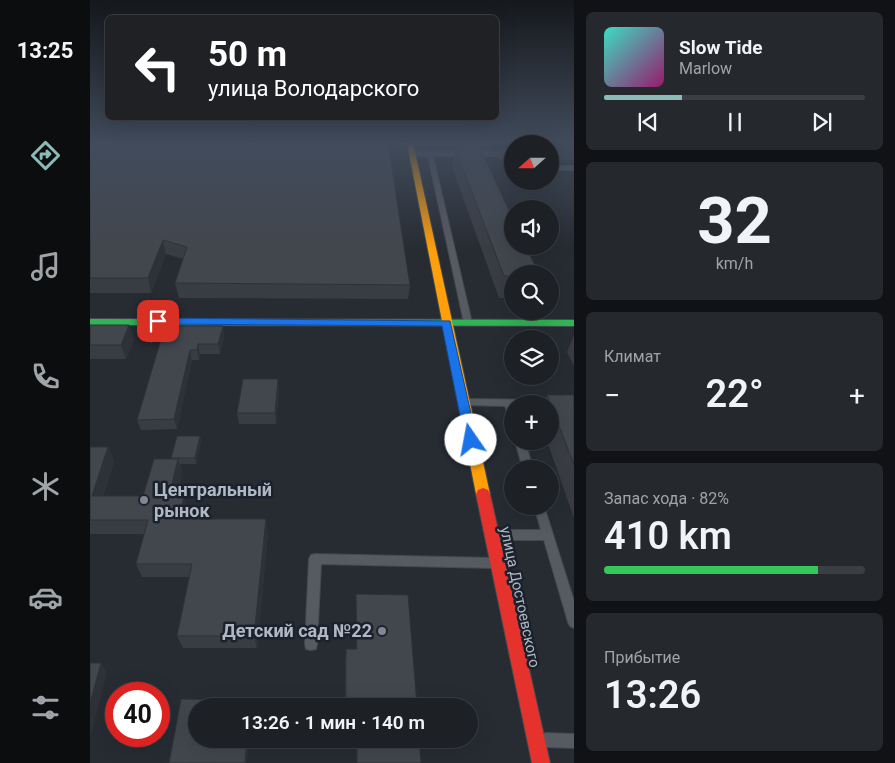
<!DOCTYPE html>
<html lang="ru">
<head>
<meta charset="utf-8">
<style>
	body { margin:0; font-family:Roboto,sans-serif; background:#25292e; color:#f1f3f6; height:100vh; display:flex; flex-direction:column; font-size:19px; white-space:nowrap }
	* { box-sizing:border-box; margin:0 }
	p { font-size:16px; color:#a0a3a7 }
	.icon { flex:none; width:28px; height:28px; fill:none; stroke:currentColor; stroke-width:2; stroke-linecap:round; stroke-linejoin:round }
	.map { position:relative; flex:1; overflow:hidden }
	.panel { display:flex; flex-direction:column; gap:12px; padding:12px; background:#101215; width:321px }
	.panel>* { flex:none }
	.guide { position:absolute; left:15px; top:15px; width:394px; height:105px; border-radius:8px; box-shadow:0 5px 20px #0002,0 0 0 1px #3b3e43; background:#202124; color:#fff; overflow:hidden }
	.needle { width:32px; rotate:249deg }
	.controls { position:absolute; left:414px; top:135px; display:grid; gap:10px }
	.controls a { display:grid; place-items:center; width:55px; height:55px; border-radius:50%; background:#1d2126; box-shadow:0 5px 20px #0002,0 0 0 1px #3b3e43; font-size:25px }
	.speed { position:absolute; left:15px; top:682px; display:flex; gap:10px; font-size:25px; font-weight:700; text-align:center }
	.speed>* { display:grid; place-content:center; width:65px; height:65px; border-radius:50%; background:#1d2126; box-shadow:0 5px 20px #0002,0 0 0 1px #3b3e43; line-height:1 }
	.speed .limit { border:8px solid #d22; background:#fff; color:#111 }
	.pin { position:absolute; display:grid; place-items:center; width:42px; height:42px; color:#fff; margin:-21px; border-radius:10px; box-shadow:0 2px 8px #0006 }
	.me { position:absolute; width:55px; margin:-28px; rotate:348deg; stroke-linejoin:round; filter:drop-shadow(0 0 4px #0008) }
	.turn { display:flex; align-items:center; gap:18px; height:105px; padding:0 20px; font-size:22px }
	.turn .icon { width:65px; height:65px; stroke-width:2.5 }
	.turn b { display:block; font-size:35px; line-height:42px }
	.big { font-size:38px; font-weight:600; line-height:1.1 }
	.panel .tile { flex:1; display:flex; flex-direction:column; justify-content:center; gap:8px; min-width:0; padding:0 18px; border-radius:8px; background:#25292e }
	.panel .dial { align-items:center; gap:0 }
	.dial b { font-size:65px; line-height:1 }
	.song { display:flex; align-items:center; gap:15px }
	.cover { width:60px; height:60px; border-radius:8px; background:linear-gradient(135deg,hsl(170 70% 55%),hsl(320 70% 35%)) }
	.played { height:5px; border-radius:2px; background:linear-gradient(90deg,#8bbbb9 30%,#3b3e43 30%) }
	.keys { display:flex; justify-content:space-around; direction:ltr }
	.heat { display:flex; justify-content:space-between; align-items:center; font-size:28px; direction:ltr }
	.charge { height:8px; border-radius:4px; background:linear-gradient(90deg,#34c759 82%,#3b3e43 0) }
	.trip { position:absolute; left:98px; top:698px; width:290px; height:50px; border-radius:25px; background:#1d2126; box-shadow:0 5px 20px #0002,0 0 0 1px #3b3e43; font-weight:600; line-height:50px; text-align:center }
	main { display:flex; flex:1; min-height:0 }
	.dock { display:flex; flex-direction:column; width:90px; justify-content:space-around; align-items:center; background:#0c0d0f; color:#a0a3a7 }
	.dock .icon { width:35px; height:35px }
	.dock .active { color:#8bbbb9 }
	.dock b { font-size:22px; color:#f1f3f6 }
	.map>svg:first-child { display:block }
</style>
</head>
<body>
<main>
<nav class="dock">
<b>13:25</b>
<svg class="icon active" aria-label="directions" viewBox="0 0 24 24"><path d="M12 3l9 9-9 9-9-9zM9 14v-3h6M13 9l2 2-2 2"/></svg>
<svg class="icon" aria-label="music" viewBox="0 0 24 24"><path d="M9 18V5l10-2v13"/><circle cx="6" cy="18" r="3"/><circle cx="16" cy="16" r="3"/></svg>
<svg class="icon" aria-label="phone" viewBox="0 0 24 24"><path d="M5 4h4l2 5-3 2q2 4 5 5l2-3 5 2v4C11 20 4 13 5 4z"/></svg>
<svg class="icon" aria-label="climate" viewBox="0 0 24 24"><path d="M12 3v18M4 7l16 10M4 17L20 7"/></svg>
<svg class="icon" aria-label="car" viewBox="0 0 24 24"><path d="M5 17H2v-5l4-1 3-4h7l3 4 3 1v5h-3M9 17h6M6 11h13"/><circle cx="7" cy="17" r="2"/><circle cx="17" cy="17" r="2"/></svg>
<svg class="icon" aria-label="filters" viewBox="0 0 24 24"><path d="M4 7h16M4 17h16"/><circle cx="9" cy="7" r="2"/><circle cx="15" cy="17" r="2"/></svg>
</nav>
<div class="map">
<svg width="484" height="763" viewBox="0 0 484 763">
	<rect width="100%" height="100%" fill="#272c33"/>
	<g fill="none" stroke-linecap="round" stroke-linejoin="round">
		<!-- lane casing -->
		<g stroke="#444850" stroke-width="2">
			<path id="lane" d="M422,147V150L409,154L422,158V162L404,156H343L382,323L378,325L374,323L338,156H323L320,154L323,152H404Z
				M460,166H484V170H460Z
				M65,319H71L72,321L65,339L61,342L57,339Z
				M374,399L484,400V406H460V404H422V419L419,418L415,406L374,405L371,404L369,402L371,400Z
				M425,441H435L443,469H433Z
				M444,506H454L484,601V628L480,626L478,622L454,540H407L403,538L401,535L403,532L407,530H451Z
				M225,554L402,558L406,559L408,563L406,567L402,568L231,564L227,644L226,649L221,650L216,649L215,644L219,559L221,555Z
				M456,733L484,734V748L456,747L451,745L449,740L451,735Z"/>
		</g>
		<!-- fast casing -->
		<g stroke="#444850" stroke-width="2">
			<path id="fast" d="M0,319L484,320V326L0,325Z"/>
		</g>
		<!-- slow casing -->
		<g stroke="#444850" stroke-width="2">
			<path id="slow" d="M317,143H323L400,494L398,498L393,500L388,498L386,494Z"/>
		</g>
		<!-- jam casing -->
		<g stroke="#444850" stroke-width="2">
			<path id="jam" d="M393,488L398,490L400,494L460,763H442L386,494L388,490Z"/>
		</g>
		<!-- lane -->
		<use href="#lane" fill="#565a61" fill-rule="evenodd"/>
		<!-- fast -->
		<use href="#fast" fill="#30b455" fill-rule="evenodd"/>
		<!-- slow -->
		<use href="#slow" fill="#ff9f0a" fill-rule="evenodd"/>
		<!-- jam -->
		<use href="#jam" fill="#e5322d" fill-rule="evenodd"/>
	</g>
	<!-- wall -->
	<path fill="#393d43" d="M0,143L320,285L318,299L89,298L85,283L93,259L76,254L61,293H0Z
		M484,143V160H460V144H432Z
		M365,148L422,274V298H409L362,167Z
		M0,325H39L44,339L36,359H0Z
		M75,326H133L134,336L130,354H110L109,360H102L87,429L51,430L47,420Z
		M484,335V366L477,352Z
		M188,379L189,390L186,424H149L147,413Z
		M457,395H484V518L457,441H460V404H454Z
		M110,436L111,442L106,464H90L92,473L87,496L98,510L96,519L178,533L167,648H93L87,636L99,577H52L46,564L54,534H0V447H18L24,461L13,496H53L81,459Z
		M266,594L327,706H255V658L266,649Z
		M266,739H329L331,763H267Z"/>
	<!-- shaded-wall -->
	<path fill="#2e3237" d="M73,240L76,254L61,293L58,278Z
		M39,325L44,339L36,359L31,345Z
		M133,326L134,336L130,354L128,344Z
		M108,344L110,354L109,360L107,350Z
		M100,350L102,360L87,429L84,419Z
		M188,379L189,390L186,424L185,413Z
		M110,436L111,442L106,464L105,458Z
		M18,447L24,461L8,509L2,496Z
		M88,459L92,473L83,510L79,496Z
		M94,496L98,510L93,533L89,519Z
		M176,519L178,533L167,648L164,636Z
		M11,663L17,672L0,739V704Z
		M157,739H159L157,763H155Z"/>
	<!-- building -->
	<path fill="#42474e" stroke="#2e3237" d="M0,143H298L320,285L85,283L97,247L73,240L58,278H0Z
		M443,143H484V145H460V144Z
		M365,148H390L422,217V246H436L449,274H422V276H414Z
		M0,325H39L31,345H0Z
		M75,326H133L128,344H108L107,350H100L84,419L47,420Z
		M153,379H188L185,413H147Z
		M457,395H484V465Z
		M87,436H110L105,458H81Z
		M0,447H18L2,496H53L64,459H88L79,496H94L89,519H176L164,636H87L102,564H46L58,520H0Z
		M266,594L318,595L327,706H256V649H267Z
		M0,663H11L0,704Z
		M91,699L161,700V706H106V739H157L155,763H79Z
		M267,739H329L331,763H267Z"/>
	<!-- sky -->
	<linearGradient id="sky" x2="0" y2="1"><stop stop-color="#15181c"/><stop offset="0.57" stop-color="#414b5b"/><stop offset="1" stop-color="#414b5b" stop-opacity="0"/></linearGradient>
	<rect width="484" height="250" fill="url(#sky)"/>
	<!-- route -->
	<path fill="#1a73e8" stroke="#114b97" d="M68,318L360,321L387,440L385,444H377L375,440L352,326L65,324L63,321Z"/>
	<!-- markers -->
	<g fill="#808791" stroke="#1b222d" stroke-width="2">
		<circle cx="54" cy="500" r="5"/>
		<circle cx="292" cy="631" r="5"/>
	</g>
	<g text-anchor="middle" stroke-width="5" stroke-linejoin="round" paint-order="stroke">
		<!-- street labels -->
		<g font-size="15" fill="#b0b8c4" stroke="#1b222d">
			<text transform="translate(430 597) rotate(78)" y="5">улица Достоевского</text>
		</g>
		<!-- near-poi labels -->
		<g font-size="18" font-weight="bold" fill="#b0b8c4" stroke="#1b222d" text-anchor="start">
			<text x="64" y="496">Центральный<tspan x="64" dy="21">рынок</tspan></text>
			<text x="282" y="637" text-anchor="end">Детский сад №22</text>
		</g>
	</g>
</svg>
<div class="controls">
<a><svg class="needle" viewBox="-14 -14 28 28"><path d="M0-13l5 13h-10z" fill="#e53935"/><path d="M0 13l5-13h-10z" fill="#a0a3a7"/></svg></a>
<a><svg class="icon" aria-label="sound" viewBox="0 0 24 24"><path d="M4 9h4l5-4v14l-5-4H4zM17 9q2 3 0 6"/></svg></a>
<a><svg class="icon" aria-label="search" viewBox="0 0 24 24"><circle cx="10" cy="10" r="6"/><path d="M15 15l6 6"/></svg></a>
<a><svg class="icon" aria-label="layers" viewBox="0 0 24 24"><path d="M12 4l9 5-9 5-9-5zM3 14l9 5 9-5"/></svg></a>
<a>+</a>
<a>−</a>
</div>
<div class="speed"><div class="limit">40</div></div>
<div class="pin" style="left:68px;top:321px;background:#d93025"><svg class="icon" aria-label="arrive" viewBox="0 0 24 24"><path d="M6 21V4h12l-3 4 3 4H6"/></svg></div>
<svg class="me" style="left:381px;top:440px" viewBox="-20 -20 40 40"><circle r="19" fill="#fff"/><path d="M0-13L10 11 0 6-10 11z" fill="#1a73e8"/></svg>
<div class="trip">13:26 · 1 мин · 140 m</div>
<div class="guide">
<div class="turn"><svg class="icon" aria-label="left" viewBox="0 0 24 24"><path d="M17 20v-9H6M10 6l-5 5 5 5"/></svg><div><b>50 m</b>улица Володарского</div></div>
</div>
</div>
<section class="panel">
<div class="tile">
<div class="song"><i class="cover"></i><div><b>Slow Tide</b><p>Marlow</p></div></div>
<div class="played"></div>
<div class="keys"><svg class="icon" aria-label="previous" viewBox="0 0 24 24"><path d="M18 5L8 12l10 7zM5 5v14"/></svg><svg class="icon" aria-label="pause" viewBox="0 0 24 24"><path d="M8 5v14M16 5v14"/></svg><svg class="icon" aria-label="next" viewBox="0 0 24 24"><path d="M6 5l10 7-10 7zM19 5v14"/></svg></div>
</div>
<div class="tile dial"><b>32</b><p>km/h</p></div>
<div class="tile"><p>Климат</p>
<div class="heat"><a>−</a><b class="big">22°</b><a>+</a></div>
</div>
<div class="tile"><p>Запас хода · 82%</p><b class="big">410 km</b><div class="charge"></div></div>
<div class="tile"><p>Прибытие</p><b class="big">13:26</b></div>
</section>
</main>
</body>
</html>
